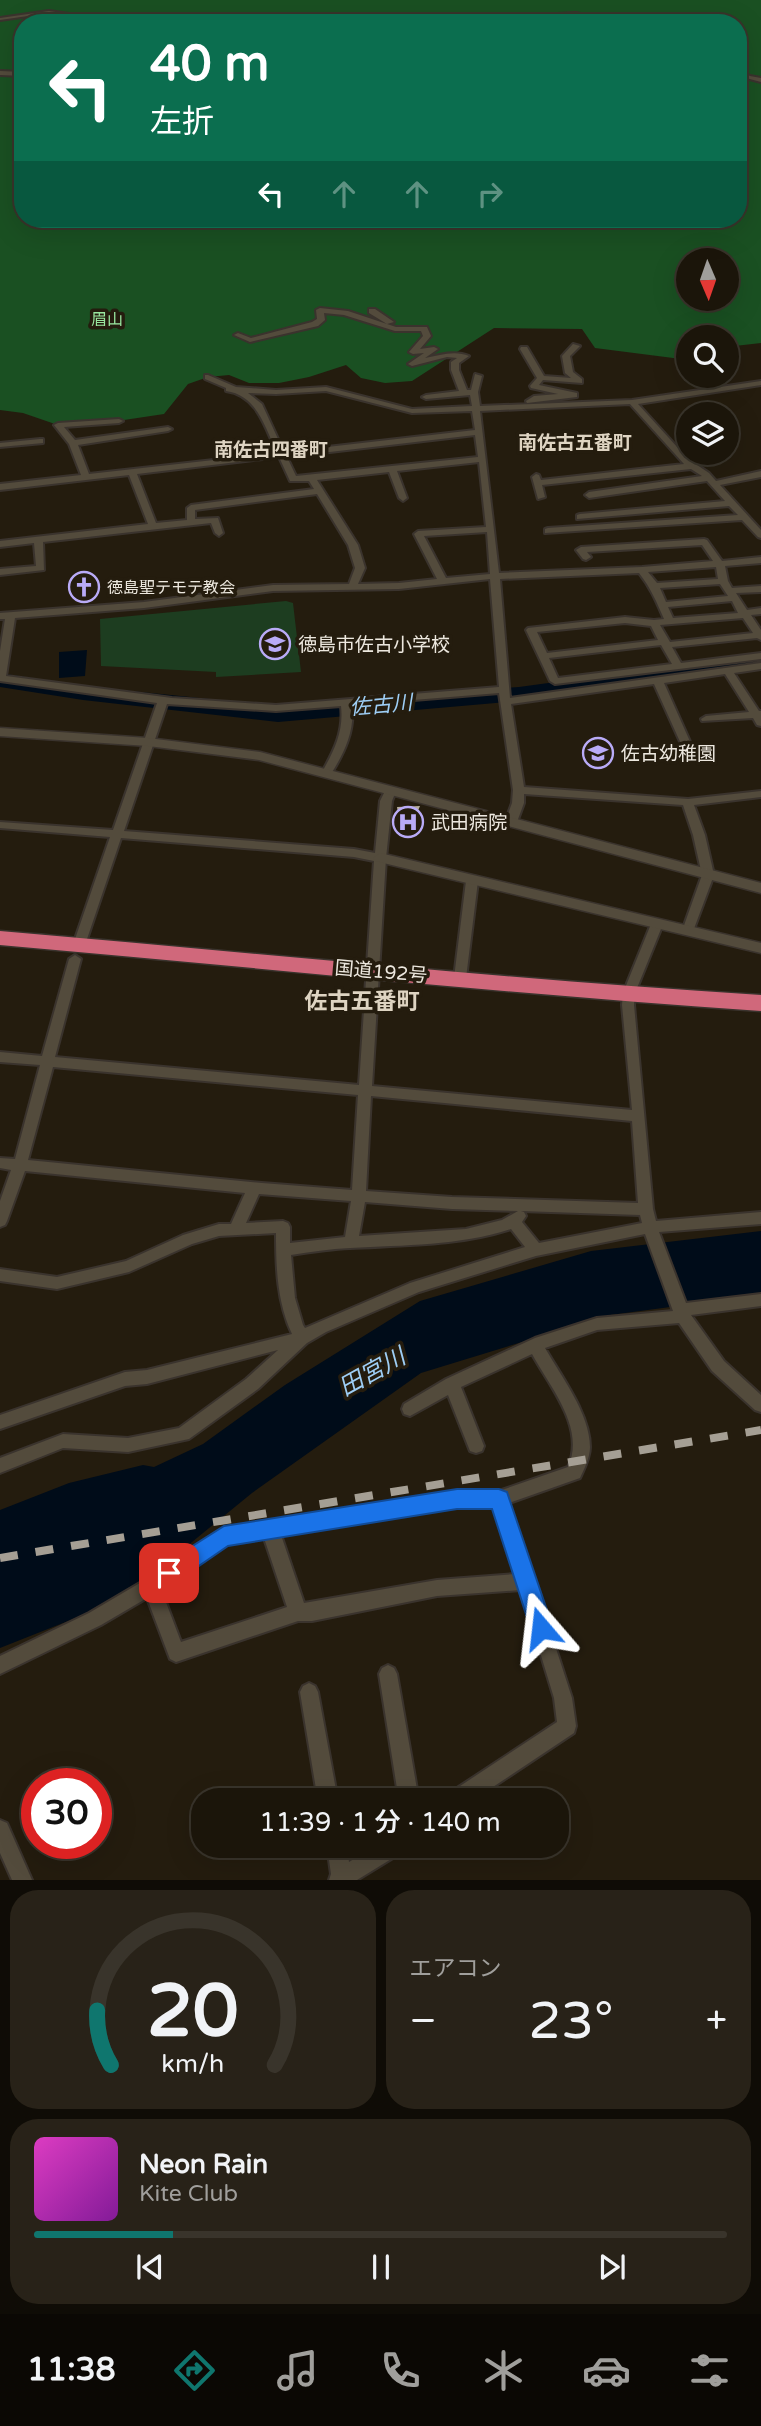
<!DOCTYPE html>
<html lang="ja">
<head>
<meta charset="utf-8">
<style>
	body { margin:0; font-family:"Varela Round","Noto Sans JP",sans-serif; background:#282218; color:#f1f3f6; height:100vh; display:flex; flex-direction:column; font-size:26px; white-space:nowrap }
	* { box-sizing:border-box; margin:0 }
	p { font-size:23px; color:#a09f9c }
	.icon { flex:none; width:38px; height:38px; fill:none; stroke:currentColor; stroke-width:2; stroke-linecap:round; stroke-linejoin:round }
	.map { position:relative; height:1880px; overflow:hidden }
	.panel { display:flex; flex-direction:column; gap:10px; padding:10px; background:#0f0c06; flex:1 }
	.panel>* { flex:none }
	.banner { position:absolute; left:14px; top:14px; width:733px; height:214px; border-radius:28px; box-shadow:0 7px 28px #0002,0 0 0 2px #39342b; background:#0b6e4f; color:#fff; overflow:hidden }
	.needle { width:46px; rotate:178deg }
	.tools { position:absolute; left:676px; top:248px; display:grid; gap:14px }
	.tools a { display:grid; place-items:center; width:63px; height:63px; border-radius:50%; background:#1b150a; box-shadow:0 7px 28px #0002,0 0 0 2px #39342b; font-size:35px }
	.speed { position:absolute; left:21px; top:1768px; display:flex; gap:14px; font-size:35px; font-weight:700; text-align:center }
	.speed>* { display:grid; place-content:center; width:91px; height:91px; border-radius:50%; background:#1b150a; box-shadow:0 7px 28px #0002,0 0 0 2px #39342b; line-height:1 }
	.speed .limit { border:10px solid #d22; background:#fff; color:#111 }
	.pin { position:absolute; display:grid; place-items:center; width:60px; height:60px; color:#fff; margin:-30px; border-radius:14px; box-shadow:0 4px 10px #0006 }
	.me { position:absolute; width:77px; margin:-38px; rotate:343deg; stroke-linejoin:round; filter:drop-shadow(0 0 5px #0008) }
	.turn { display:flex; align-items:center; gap:24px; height:147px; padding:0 21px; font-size:32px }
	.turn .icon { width:91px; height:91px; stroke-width:2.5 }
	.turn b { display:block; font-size:49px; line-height:60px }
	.lanes { display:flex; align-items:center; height:66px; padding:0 21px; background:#0003; justify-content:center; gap:35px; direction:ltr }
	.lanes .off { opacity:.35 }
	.big { font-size:52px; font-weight:600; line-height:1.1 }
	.panel .card { flex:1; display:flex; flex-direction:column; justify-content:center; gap:10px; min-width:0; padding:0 24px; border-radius:28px; background:#282218 }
	.panel .dial { align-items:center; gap:0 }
	.dial svg { height:182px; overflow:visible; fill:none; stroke:#39342b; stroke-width:7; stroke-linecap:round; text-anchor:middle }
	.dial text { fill:#f1f3f6; stroke:none }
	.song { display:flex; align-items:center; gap:21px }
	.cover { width:84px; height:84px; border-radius:10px; background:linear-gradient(135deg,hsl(310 70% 55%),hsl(290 70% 35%)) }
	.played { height:7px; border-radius:4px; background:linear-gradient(90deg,#0f766e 20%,#39342b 20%) }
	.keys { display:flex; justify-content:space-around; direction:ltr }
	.heat { display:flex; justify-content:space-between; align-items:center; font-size:38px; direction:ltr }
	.panel .tiles { flex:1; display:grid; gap:10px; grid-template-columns:1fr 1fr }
	.card:last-child { grid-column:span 2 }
	.trip { position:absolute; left:191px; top:1788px; width:378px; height:70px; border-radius:28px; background:#1b150a; box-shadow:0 7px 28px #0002,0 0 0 2px #39342b; font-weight:600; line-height:70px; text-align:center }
	.tabs { display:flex; height:112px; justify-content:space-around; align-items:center; background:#0b0804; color:#a09f9c }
	.tabs .icon { width:49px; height:49px }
	.tabs .current { color:#0f766e }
	.tabs b { font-size:32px; color:#f1f3f6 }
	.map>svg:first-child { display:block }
</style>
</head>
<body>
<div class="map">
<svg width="761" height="1880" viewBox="0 0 761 1880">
	<rect width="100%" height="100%" fill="#241c0e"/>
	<!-- green -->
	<path fill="#1d3d20" d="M286,601L293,603L301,672L216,677V672L101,666L100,619Z"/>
	<!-- forest -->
	<path fill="#1a5022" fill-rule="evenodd" d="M0,0H761V343L726,347V338H688V357L681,359L595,348L582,329L494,328L412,381L385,383L361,378L346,365L309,377L279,383H249L229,375L208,377L188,384L164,414L124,420L55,424L23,413L0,410ZM23,23H738V219H23ZM688,261H726V299H688Z"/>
	<!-- water -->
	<path fill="#000c19" d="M87,650L85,676L59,678V652Z
		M761,1231V1295L610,1315L421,1373L252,1493L121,1600L0,1648V1510L69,1483L143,1465L154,1467L203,1444L285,1385L420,1301L591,1251Z"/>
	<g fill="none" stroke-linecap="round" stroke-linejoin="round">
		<!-- river -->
		<path fill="#000c19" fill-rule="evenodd" d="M761,654V668L519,701L278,722L83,700L0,687V673L83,686L278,706L519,687Z"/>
	</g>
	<!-- building -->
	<path fill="#b7ad9c" d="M420,806L417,813L418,827H400L397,807Z"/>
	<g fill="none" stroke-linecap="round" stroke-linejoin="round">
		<!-- minor casing -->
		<g stroke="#3a332d" stroke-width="4">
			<path id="minor" d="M49,11L122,22L124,23H111L49,13L0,20V18Z
				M576,13L613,22V23C599,23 586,15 572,16C561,16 553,23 543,23L558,14Z
				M738,69L750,76L761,78V82L746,78L738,73Z
				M0,71L23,72V76L0,75Z
				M320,308L348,311L396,327H427L431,336L420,349L434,347L438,349L425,358C440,355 455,350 469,356L459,363V370L467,390H471L475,374L482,376L478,392L480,406L632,400L761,381V385L638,404L688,459L709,473L716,481L761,471V477L720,485L761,530V538L758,537L742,520L545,533V529L548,528L738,515L729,506L577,519V515L580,514L725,501L707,481L589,498L585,495L589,492L702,476L691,469L542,485L545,497L538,499L532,477L536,474L539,475L541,480L684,464L630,404L480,411L499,573L642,567L713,561L702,545L587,552L591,557L586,560L583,559L576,550L581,547L704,539L707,540L722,561L761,557V563L725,566L728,581L732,588L761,586V592L736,593L747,610L761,608V614L751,615L761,630V640L757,638L672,647L681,663L761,653V659L555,684L550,681L526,630L528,628L625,617L654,620L664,619C657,603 651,588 639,573L500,579L510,698L761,663V669L734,673L759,711H761V726L757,725L753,718L702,721L701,719L706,716L749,712L725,674L664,683L696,755L691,758L686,755L654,684L511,704L524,787L688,799L761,791V797L694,805L705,835L714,875L692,934H684L682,931L702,875L693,835L683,805L524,794V803L517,822L515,824H507L505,822L512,803L513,790L499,693L352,705C355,731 344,753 331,774L327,775L322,772C334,751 344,731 341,706L276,711L167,704L124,831L354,849L375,853L380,801L386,789H394L396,791L392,801L386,858L372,1086L632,1110L622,1005L623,993L651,924L657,920L663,924L635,993L634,1005L653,1209L656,1221L761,1212V1224L659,1232L686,1303L761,1294V1306L691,1315L724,1361L761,1395V1412L755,1410L712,1371L679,1323L597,1330L545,1348C561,1376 590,1414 590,1447C590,1458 584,1469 580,1478L509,1503L572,1698L576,1726L574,1733L472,1801H445L448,1794L557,1722L554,1698L521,1590L437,1596L312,1621H298L176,1662L170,1659L147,1598L101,1625L0,1674V1656L89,1613L145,1580L224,1528L457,1491H499L568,1467C586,1428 550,1387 532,1354L461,1387L484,1446L482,1451L476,1453L470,1451L448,1395L410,1416L404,1414L402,1409L404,1404L446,1379L535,1338L597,1318L673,1311L645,1234L536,1256L419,1292L326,1332L307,1343L258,1389L189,1439L128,1452L63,1448L0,1473V1458L63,1434L128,1438L179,1428L246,1379L278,1350L147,1384L125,1386L0,1429V1415L125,1372L147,1370L292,1334C277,1302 276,1267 276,1233L219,1236L192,1244L129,1272L57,1289L0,1281V1269L57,1277L126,1261L183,1235L219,1224H231L245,1193L25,1171L7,1221L5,1225L0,1227V1201L11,1170L0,1168V1158L15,1159L40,1065L0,1062V1052L42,1056L69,959L75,955L81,959L55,1057L359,1085L374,861L354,857L121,838L85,945L83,948H75L73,945L110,837L0,828V822L113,830L157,703L0,681V651L5,619H0V613L144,602L273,585L349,584L355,568L348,545L317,494L195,510V519L218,518L223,533L219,536L215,533L211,523L43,542L44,570L0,575V569L36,566L34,543L0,547V541L148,524L129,475L0,490V484L81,475L69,444L54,425L58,423L119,419L123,421L119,423L64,427L75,440L168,427L172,429L168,431L78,445L89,474L277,453C265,427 257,395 226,391V388L205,379V375H208L236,387L276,390L326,387L412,409L472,406L470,395L426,399L422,397L426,395L459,391L451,370V362L457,358L447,357L412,366L408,364L424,353L413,354L409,352L423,336L421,331H395L344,315L324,313L325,320L318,326L250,342L234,335L238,333L251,338L312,322L317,319L316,310ZM326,391L412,413L472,411L475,430L284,452L262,404L248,393L276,394ZM475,435L478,457L296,476L287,457ZM279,457L290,481H309L314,489L191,505L187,508V520L156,523L137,474ZM479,462L486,527L418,531L414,534L437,579L399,583L358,584L365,568L358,545L317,480L389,472L399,498L403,501L407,498L397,471ZM487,532L490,574L446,578L424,536ZM716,567L718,579L657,583L648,572ZM490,579L499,687L276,705L172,698L6,676L15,618L144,608L273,591L399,589ZM720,584L728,596L666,602L660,588ZM732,601L738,613L673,618L668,607ZM743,618L753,633L670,642L660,625ZM625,623L651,626L658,640L547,653L537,632ZM661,645L672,664L558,678L549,658ZM53,1067L358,1095L352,1190L262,1183L28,1160ZM371,1096L632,1121L638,1203L452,1197L366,1191ZM259,1194L351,1201L345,1237L290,1243V1227L288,1223L283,1221L246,1223ZM365,1202L452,1209L518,1211L502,1220L466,1229L359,1236ZM521,1211L640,1215L642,1223L539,1243L522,1222L526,1216L524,1212ZM511,1229L525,1247L410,1283L305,1328L303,1325L295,1298L291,1255C310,1252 330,1249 350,1248C405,1245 459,1246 511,1229ZM457,1507H493L516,1574L437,1580L304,1603L281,1535ZM264,1538L287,1607L181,1642L161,1589L227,1543Z
				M369,309H375L394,322L387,324L369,313Z
				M573,344L580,346L570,356L573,372L582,379V383L543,380L539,385L577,393V397L527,403L526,401L534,396L558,394L531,388L530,386L537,378L520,349L521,347H527L544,376L571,378L565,373L562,356Z
				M40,439H43V443L0,447V443Z
				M472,877L478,881L466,978L460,982L454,978L466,881Z
				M388,1665L394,1668L397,1674L419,1801H399L379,1674L382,1668Z
				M309,1683L315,1686L318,1692L338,1801H318L300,1692L303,1686Z
				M0,1820L7,1823L32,1880H12L0,1853Z
				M327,1846H347L349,1862L375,1846H404L401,1853L357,1880H329L331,1874Z"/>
		</g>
		<!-- tertiary casing -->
		<g stroke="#3a332d" stroke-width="3">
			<path id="tertiary" d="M0,728L148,738L260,752L761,883V893L259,760L148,746L0,736Z
				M380,853L761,943V953L375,861L373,858Z"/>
		</g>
		<!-- trunk casing -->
		<g stroke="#3a332d" stroke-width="3">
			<path id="trunk" d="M0,931C254,953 507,979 761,995V1011C507,994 254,967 0,945Z"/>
		</g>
		<!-- minor -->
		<use href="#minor" fill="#534b3c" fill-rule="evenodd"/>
		<!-- tertiary -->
		<use href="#tertiary" fill="#534b3c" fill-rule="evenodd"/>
		<!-- trunk -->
		<use href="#trunk" fill="#d0687b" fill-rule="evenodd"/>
		<!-- rail -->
		<path stroke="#a59f94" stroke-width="8" stroke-dasharray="18 18" stroke-linecap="butt" d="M0,1558L761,1430"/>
	</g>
	<!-- route -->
	<path fill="#1a73e8" stroke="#114b97" stroke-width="2" d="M457,1489H499L507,1492L553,1628L550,1636L541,1639L533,1636L492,1509H457L228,1546L177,1581L169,1584L161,1581L158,1573L161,1566L224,1526Z"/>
	<!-- icons -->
	<defs>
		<g id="church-ring" transform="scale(1.575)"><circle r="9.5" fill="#241c0e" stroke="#b9abf7" stroke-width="1.5"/><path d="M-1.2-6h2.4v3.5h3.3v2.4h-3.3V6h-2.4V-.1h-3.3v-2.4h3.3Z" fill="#b9abf7"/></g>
		<g id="school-ring" transform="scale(1.575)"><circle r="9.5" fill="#241c0e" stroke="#b9abf7" stroke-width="1.5"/><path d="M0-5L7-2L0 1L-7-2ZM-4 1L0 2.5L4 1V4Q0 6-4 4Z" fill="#b9abf7"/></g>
		<g id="hospital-ring" transform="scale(1.575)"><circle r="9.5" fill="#241c0e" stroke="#b9abf7" stroke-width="1.5"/><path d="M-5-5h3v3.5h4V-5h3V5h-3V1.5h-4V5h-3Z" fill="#b9abf7"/></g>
	</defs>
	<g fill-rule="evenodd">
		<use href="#church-ring" x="84" y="587"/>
		<use href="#school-ring" x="275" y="644"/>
		<use href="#school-ring" x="598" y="753"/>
		<use href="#hospital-ring" x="408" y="822"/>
	</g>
	<g text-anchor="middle" stroke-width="7" stroke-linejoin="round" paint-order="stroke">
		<!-- far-park labels -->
		<g font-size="16" fill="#99e69f" stroke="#241c0e">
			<text x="107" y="325">眉山</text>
		</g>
		<!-- far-poi labels -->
		<g font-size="16" fill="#ede8df" stroke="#241c0e" text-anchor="start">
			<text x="107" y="593">徳島聖テモテ教会</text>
		</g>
		<!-- far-quarter labels -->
		<g font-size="19" font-weight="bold" fill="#ded4c2" stroke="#241c0e">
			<text x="575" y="449">南佐古五番町</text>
			<text x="271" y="456">南佐古四番町</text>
		</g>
		<!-- poi labels -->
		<g font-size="19" fill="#ede8df" stroke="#241c0e" text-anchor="start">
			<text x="298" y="651">徳島市佐古小学校</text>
			<text x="621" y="760">佐古幼稚園</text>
			<text x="431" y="829">武田病院</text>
		</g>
		<!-- street labels -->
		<g font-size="19" fill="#ede8df" stroke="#241c0e">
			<text transform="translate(381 971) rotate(5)" y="7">国道192号</text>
		</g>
		<!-- water labels -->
		<g font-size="21" font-style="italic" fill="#9ecef5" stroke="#241c0e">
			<text transform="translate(381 705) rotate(-5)" y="7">佐古川</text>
		</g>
		<!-- quarter labels -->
		<g font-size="23" font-weight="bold" fill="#ded4c2" stroke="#241c0e">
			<text x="362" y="1009">佐古五番町</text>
		</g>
		<!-- near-water labels -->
		<g font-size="24" font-style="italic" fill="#9ecef5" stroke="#241c0e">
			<text transform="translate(372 1372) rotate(-29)" y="8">田宮川</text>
		</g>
	</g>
</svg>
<div class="tools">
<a><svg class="needle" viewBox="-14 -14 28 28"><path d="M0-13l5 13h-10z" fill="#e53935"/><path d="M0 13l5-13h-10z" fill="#a09f9c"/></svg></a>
<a><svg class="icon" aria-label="search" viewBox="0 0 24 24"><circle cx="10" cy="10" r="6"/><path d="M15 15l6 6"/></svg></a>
<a><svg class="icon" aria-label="layers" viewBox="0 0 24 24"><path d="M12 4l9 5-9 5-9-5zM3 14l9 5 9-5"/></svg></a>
</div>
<div class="speed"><div class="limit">30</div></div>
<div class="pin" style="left:169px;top:1573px;background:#d93025"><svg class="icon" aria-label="arrive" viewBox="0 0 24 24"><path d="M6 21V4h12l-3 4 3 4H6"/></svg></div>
<svg class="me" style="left:541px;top:1628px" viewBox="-20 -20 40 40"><path d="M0-17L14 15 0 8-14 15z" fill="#1a73e8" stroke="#fff" stroke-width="4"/></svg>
<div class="trip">11:39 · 1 分 · 140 m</div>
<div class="banner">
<div class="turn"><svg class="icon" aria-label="left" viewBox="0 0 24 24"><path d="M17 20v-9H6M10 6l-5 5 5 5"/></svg><div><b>40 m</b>左折</div></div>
<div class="lanes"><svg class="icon" aria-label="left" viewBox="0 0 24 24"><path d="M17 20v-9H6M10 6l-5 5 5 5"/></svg><svg class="icon off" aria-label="ahead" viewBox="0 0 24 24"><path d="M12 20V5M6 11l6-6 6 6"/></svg><svg class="icon off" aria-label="ahead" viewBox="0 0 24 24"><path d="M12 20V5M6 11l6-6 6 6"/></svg><svg class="icon off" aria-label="right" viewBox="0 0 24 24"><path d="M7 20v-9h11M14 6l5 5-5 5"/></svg></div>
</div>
</div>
<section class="panel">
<div class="tiles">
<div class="card dial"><svg viewBox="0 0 100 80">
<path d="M14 69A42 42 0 1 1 86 69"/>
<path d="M14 69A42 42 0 0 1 8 45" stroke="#0f766e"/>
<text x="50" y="56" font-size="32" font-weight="700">20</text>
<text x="50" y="72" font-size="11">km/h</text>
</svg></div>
<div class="card"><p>エアコン</p>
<div class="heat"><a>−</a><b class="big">23°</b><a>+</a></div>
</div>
<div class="card">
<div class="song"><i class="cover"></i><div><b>Neon Rain</b><p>Kite Club</p></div></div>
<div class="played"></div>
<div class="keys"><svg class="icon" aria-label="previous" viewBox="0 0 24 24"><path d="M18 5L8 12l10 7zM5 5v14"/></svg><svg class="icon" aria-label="pause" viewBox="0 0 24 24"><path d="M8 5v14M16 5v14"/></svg><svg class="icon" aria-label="next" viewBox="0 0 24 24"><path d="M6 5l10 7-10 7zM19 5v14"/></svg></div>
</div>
</div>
</section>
<nav class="tabs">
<b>11:38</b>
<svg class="icon current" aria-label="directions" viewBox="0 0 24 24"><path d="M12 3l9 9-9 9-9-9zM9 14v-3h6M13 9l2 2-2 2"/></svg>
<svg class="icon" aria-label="music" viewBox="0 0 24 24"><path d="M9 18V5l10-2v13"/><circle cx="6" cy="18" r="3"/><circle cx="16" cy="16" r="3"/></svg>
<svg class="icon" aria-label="phone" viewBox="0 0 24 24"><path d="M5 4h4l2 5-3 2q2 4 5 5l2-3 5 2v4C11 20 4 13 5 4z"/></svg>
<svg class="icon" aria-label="climate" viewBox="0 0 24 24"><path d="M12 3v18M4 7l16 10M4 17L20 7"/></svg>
<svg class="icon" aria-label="car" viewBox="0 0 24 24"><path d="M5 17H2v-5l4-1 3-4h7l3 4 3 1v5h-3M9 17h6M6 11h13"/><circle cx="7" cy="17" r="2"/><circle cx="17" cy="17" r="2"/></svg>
<svg class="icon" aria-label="filters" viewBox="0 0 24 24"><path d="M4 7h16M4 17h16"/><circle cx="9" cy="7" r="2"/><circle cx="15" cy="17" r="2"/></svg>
</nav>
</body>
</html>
